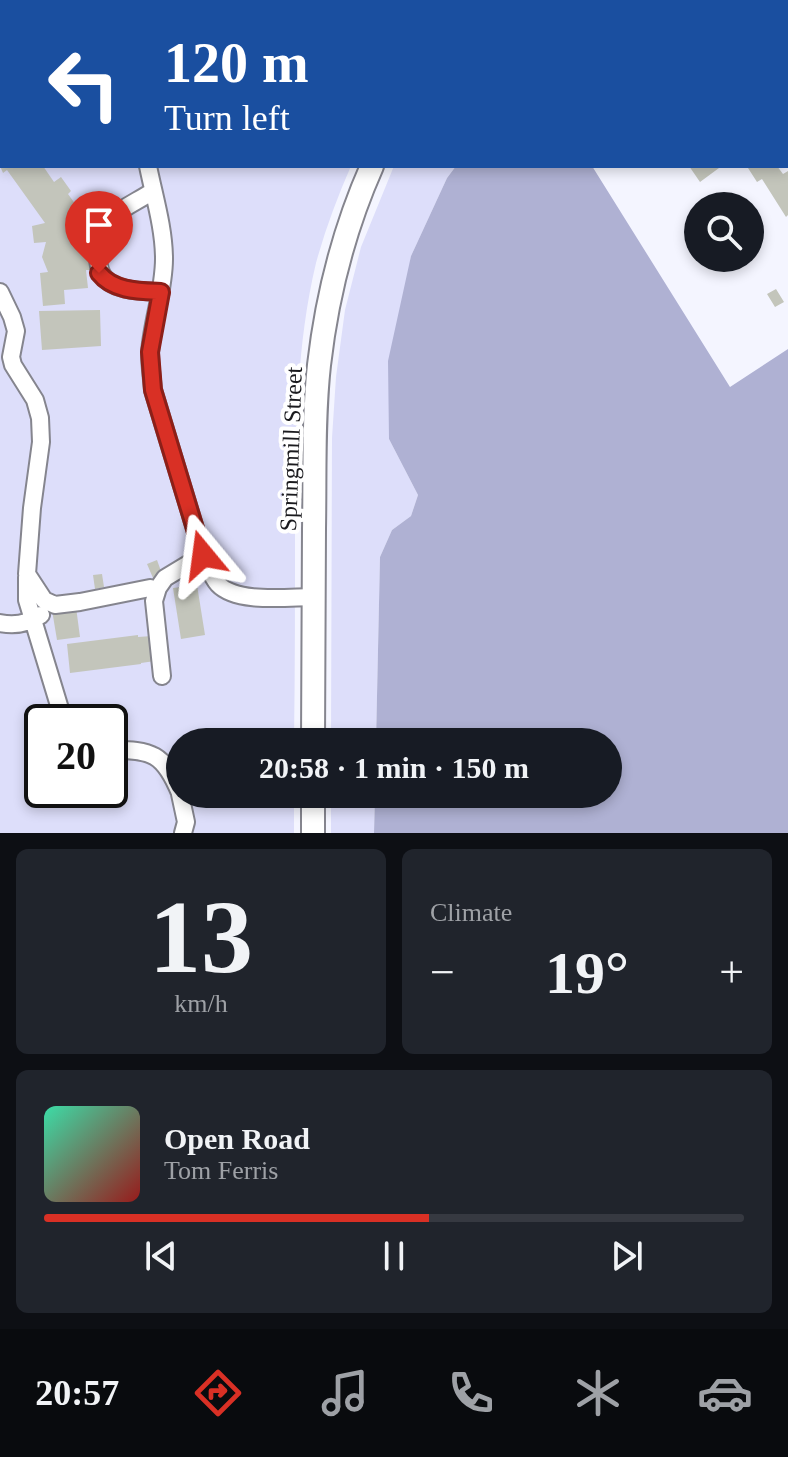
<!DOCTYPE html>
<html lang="en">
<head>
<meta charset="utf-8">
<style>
	body { margin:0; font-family:"Times New Roman",serif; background:#20242c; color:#f1f3f6; height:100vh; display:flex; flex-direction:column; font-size:30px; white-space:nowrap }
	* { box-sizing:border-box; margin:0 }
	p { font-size:26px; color:#9ea1a6 }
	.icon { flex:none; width:44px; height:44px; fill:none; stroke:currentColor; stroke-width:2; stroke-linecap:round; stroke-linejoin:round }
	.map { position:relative; height:833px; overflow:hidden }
	.details { display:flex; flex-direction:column; gap:16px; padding:16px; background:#0d0f14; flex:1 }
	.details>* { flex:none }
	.hud { position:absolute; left:0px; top:0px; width:788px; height:168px; box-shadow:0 4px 12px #0003; background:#1a4fa0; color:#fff; overflow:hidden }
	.tools { position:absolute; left:684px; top:192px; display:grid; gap:16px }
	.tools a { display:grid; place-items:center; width:80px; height:80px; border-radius:50%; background:#171b24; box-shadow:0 4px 12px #0003; font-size:40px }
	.speed { position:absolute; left:24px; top:704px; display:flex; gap:16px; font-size:40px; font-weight:700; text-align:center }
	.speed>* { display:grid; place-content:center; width:104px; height:104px; border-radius:50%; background:#171b24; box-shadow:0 4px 12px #0003; line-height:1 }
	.speed .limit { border:4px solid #111; border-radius:12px; background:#fff; color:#111 }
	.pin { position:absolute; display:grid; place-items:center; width:68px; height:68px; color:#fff; margin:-82px -34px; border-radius:50% 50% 50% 0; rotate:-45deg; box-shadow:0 0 8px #0007 }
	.pin .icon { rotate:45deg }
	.me { position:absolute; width:88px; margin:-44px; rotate:344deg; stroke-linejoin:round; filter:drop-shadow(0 0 6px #0008) }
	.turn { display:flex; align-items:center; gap:28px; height:168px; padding:0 32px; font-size:36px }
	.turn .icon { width:104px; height:104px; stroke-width:2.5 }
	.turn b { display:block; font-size:56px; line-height:68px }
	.big { font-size:60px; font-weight:700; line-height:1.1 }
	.details .widget { flex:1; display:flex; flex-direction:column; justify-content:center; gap:12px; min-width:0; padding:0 28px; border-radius:12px; background:#20242c }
	.details .dial { align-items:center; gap:0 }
	.dial b { font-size:104px; line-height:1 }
	.song { display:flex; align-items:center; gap:24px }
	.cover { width:96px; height:96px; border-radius:12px; background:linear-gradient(135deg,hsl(160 70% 55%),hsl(0 70% 35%)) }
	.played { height:8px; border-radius:4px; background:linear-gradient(90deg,#d93025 55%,#363941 55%) }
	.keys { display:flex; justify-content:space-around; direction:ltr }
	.heat { display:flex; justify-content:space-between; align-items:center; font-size:44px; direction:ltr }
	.details .tiles { flex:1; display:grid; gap:16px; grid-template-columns:1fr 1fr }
	.widget:last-child { grid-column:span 2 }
	.trip { position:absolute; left:166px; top:728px; width:456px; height:80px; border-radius:40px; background:#171b24; box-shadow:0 4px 12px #0003; font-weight:700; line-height:80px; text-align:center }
	.tab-bar { display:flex; height:128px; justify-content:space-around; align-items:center; background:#090b0e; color:#9ea1a6 }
	.tab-bar .icon { width:56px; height:56px }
	.tab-bar .on { color:#d93025 }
	.tab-bar b { font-size:36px; color:#f1f3f6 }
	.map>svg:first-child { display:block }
</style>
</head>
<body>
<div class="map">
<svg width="788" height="833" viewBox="0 0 788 833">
	<rect width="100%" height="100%" fill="#f4f5ff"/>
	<!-- green -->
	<path fill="#dddefa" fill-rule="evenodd" d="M0,0H243L242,2H2V166H351C337,198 325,230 316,263C295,351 296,440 295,529C295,600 295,671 294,742H180V794H294V833H0ZM42,722H110V790H42Z
		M394,166H456L447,178L411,256L389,439L418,495L411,516L392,530L380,557L376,742H331L332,438L336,377L345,310L361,247Z
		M331,794H375L374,833H331Z"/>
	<!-- forest -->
	<path fill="#afb1d3" d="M243,0H409L407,2H242Z
		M456,166H592L730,387L788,349V833H374L375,794H608V742H376L380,557L392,530L411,516L418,495L389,439L388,361L411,256L447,178Z"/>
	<!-- building -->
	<path fill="#c3c5bb" d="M0,166H43L54,182L61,177L71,191L68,194L86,219L82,221L84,239H87L90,270H86L88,288L64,290L65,304L43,306L40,273L48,272L42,257L46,242L34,243L32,226L45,223L7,170L3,173Z
		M689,166H717L719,168L700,182Z
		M751,166H777L783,174L788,171V215L786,217L762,179L757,182L748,168Z
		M776,289L784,302L775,307L767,294Z
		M100,310L101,346L42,350L39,311Z
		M157,560L162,574L153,578L147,564Z
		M102,574L104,587L95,589L93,575Z
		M197,585L205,635L181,639L173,588Z
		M76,607L80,637L57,640L52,610Z
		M138,635V637L152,636L155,661L141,663V664L70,673L67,644Z"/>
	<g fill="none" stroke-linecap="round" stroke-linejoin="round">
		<!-- minor casing -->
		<g stroke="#85858e" stroke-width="20">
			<path id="minor" d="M54,0L56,2
				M728,0L729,2
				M85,2L88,0
				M786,95L788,98
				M148,166C154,196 164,228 164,259C164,291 152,321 150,353C150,365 152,378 153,390L203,555C208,565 211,576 218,584C237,604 288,597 314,597
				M153,191C140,200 123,207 111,218C103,225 101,236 99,246C92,291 126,290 161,292
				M0,292L12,317L16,331L11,357L13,365L35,400L40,418L41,442L32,508L27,574L44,600L55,605L80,602L150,588
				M27,577V600L64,722
				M0,623C15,626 28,624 41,615
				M162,676L154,601L158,588L165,578L203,555
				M110,750C152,749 164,754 180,793
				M180,794L186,822L183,833"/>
		</g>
		<!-- major casing -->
		<g stroke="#85858e" stroke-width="26">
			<path id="major" d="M470,2L471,0
				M313,742C313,671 314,600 314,529C315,475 313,419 319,365C327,296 344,229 372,166
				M313,833V794"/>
		</g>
		<!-- minor -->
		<use href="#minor" stroke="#fff" stroke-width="16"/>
		<!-- major -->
		<use href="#major" stroke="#fff" stroke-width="22"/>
	</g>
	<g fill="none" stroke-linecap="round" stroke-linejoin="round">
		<!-- route casing -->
		<g stroke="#8d1f18" stroke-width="20">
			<path id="route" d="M99,273C113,291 139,291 161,292L150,352L153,390L203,555"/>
		</g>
		<!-- route -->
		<use href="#route" stroke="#d93025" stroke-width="14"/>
	</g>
	<g text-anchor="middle" stroke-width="8" stroke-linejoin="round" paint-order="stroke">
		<!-- street labels -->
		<g font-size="24" fill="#1a1a1e" stroke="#fff">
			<text transform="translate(291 449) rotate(-88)" y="8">Springmill Street</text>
		</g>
	</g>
</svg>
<div class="tools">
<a><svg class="icon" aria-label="search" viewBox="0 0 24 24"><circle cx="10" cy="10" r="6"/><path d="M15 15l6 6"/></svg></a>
</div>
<div class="speed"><div class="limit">20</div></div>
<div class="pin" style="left:99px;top:273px;background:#d93025"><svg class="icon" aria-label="arrive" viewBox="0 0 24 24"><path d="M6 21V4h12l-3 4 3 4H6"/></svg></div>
<svg class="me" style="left:203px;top:555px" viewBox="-20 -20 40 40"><path d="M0-17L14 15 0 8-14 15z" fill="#d93025" stroke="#fff" stroke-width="4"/></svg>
<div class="trip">20:58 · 1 min · 150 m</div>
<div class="hud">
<div class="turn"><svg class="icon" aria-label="left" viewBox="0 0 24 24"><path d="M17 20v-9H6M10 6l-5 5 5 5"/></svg><div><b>120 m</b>Turn left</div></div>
</div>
</div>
<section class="details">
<div class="tiles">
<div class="widget dial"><b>13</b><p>km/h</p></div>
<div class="widget"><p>Climate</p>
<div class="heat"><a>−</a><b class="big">19°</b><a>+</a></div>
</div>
<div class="widget">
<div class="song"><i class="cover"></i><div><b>Open Road</b><p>Tom Ferris</p></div></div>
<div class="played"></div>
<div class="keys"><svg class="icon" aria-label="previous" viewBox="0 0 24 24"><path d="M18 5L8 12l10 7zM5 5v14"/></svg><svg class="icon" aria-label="pause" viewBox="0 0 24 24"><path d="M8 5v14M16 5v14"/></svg><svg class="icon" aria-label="next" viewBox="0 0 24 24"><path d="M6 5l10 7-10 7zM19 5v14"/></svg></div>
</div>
</div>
</section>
<nav class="tab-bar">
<b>20:57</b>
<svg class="icon on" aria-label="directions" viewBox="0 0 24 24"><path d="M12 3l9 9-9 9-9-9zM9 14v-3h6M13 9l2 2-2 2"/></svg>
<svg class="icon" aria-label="music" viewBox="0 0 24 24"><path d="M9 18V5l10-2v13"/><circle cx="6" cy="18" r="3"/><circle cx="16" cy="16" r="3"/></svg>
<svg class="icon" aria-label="phone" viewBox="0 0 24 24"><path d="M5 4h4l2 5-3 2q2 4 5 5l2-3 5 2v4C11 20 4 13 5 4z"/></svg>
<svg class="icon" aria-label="climate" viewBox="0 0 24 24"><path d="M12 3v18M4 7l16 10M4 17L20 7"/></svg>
<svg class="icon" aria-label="car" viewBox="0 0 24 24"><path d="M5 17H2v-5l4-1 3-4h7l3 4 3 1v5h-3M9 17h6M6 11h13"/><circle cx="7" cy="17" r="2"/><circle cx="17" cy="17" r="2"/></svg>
</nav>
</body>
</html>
